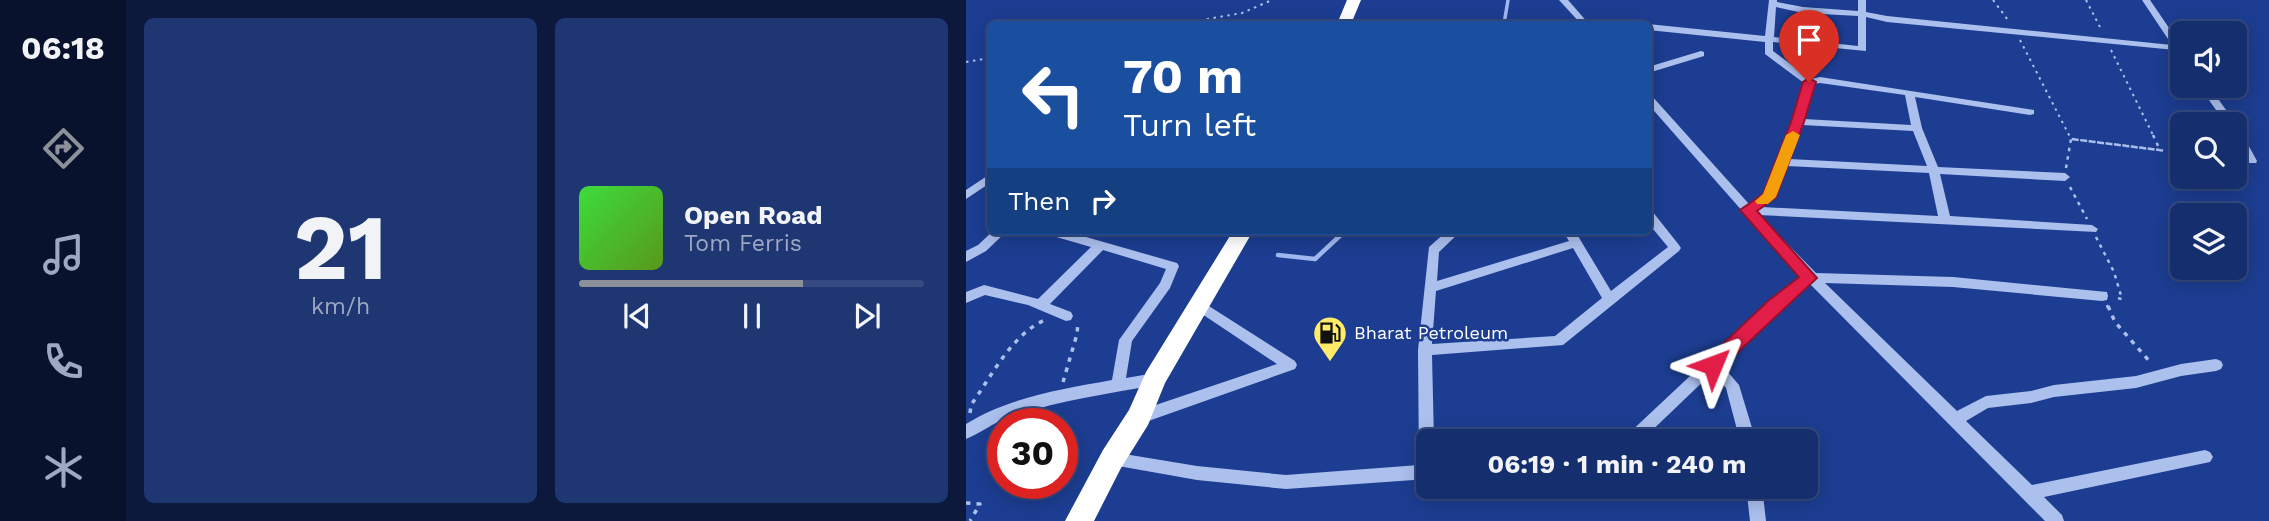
<!DOCTYPE html>
<html lang="en">
<head>
<meta charset="utf-8">
<style>
	body { margin:0; font-family:"Work Sans",sans-serif; background:#1e3672; color:#f1f3f6; height:100vh; display:flex; flex-direction:column; font-size:26px; white-space:nowrap }
	* { box-sizing:border-box; margin:0 }
	p { font-size:23px; color:#9da8c2 }
	.icon { flex:none; width:38px; height:38px; fill:none; stroke:currentColor; stroke-width:2; stroke-linecap:round; stroke-linejoin:round }
	.map { position:relative; flex:1; overflow:hidden }
	.panel { display:flex; flex-direction:column; gap:18px; padding:18px; background:#0c193c; width:840px }
	.panel>* { flex:none }
	.hud { position:absolute; left:21px; top:21px; width:665px; height:214px; border-radius:10px; box-shadow:0 4px 18px #0003,0 0 0 2px #344a80; background:#1a4fa0; color:#fff; overflow:hidden }
	.controls { position:absolute; left:1204px; top:21px; display:grid; gap:14px }
	.controls a { display:grid; place-items:center; width:77px; height:77px; border-radius:10px; background:#152e6d; box-shadow:0 4px 18px #0003,0 0 0 2px #344a80; font-size:35px }
	.speed { position:absolute; left:21px; top:408px; display:flex; gap:14px; font-size:35px; font-weight:700; text-align:center }
	.speed>* { display:grid; place-content:center; width:91px; height:91px; border-radius:50%; background:#152e6d; box-shadow:0 4px 18px #0003,0 0 0 2px #344a80; line-height:1 }
	.speed .limit { border:10px solid #d22; background:#fff; color:#111 }
	.pin { position:absolute; display:grid; place-items:center; width:60px; height:60px; color:#fff; margin:-72px -30px; border-radius:50% 50% 50% 0; rotate:-45deg; box-shadow:0 0 7px #0007 }
	.pin .icon { rotate:45deg }
	.me { position:absolute; width:77px; margin:-38px; rotate:46deg; stroke-linejoin:round; filter:drop-shadow(0 0 5px #0008) }
	.turn { display:flex; align-items:center; gap:24px; height:147px; padding:0 21px; font-size:32px }
	.turn .icon { width:91px; height:91px; stroke-width:2.5 }
	.turn b { display:block; font-size:49px; line-height:60px }
	.then { display:flex; align-items:center; height:66px; padding:0 21px; background:#0003; gap:14px; font-size:26px }
	.panel .tile { flex:1; display:flex; flex-direction:column; justify-content:center; gap:10px; min-width:0; padding:0 24px; border-radius:10px; background:#1e3672 }
	.panel .dial { align-items:center; gap:0 }
	.dial b { font-size:91px; line-height:1 }
	.song { display:flex; align-items:center; gap:21px }
	.cover { width:84px; height:84px; border-radius:10px; background:linear-gradient(135deg,hsl(120 70% 55%),hsl(90 70% 35%)) }
	.played { height:7px; border-radius:4px; background:linear-gradient(90deg,#8c9099 65%,#344a80 65%) }
	.keys { display:flex; justify-content:space-around; direction:ltr }
	.panel .tiles { flex:1; display:grid; gap:18px; grid-template-columns:repeat(2,1fr) }
	.trip { position:absolute; left:450px; top:429px; width:402px; height:70px; border-radius:10px; background:#152e6d; box-shadow:0 4px 18px #0003,0 0 0 2px #344a80; font-weight:700; line-height:70px; text-align:center }
	main { display:flex; flex:1; min-height:0 }
	.menu { display:flex; flex-direction:column; width:126px; justify-content:space-around; align-items:center; background:#08122c; color:#9da8c2 }
	.menu .icon { width:49px; height:49px }
	.menu .on { color:#8c9099 }
	.menu b { font-size:32px; color:#f1f3f6 }
	.map>svg:first-child { display:block }
</style>
</head>
<body>
<main>
<nav class="menu">
<b>06:18</b>
<svg class="icon on" aria-label="directions" viewBox="0 0 24 24"><path d="M12 3l9 9-9 9-9-9zM9 14v-3h6M13 9l2 2-2 2"/></svg>
<svg class="icon" aria-label="music" viewBox="0 0 24 24"><path d="M9 18V5l10-2v13"/><circle cx="6" cy="18" r="3"/><circle cx="16" cy="16" r="3"/></svg>
<svg class="icon" aria-label="phone" viewBox="0 0 24 24"><path d="M5 4h4l2 5-3 2q2 4 5 5l2-3 5 2v4C11 20 4 13 5 4z"/></svg>
<svg class="icon" aria-label="climate" viewBox="0 0 24 24"><path d="M12 3v18M4 7l16 10M4 17L20 7"/></svg>
</nav>
<section class="panel">
<div class="tiles">
<div class="tile dial"><b>21</b><p>km/h</p></div>
<div class="tile">
<div class="song"><i class="cover"></i><div><b>Open Road</b><p>Tom Ferris</p></div></div>
<div class="played"></div>
<div class="keys"><svg class="icon" aria-label="previous" viewBox="0 0 24 24"><path d="M18 5L8 12l10 7zM5 5v14"/></svg><svg class="icon" aria-label="pause" viewBox="0 0 24 24"><path d="M8 5v14M16 5v14"/></svg><svg class="icon" aria-label="next" viewBox="0 0 24 24"><path d="M6 5l10 7-10 7zM19 5v14"/></svg></div>
</div>
</div>
</section>
<div class="map">
<svg width="1303" height="521" viewBox="0 0 1303 521">
	<rect width="100%" height="100%" fill="#1c3d91"/>
	<g fill="none" stroke-linecap="round" stroke-linejoin="round">
		<!-- stream-far1 -->
		<path stroke="#9fb8f0" stroke-width="3.5" d="M538,24L542,0"/>
		<!-- stream -->
		<path stroke="#9fb8f0" stroke-width="4.5" d="M312,255L349,259L379,231"/>
		<!-- path-far2 -->
		<path stroke="#acc0ee" stroke-width="2" stroke-dasharray="2.5 4.5" stroke-linecap="butt" d="M1027,0L1042,20
			M1120,0L1136,31
			M213,24L276,13L306,0
			M1054,40L1104,137
			M1145,50L1188,137
			M0,62L24,58"/>
		<!-- path-far1 -->
		<path stroke="#acc0ee" stroke-width="2.5" stroke-dasharray="3.5 5" stroke-linecap="butt" d="M1187,135L1194,150L1105,139L1216,153
			M1100,168L1105,139L1103,135
			M1104,187L1121,219
			M1130,237L1148,272L1156,299L1150,298
			M1141,305L1142,308"/>
		<!-- path -->
		<path stroke="#acc0ee" stroke-width="3.5" stroke-dasharray="4.5 6" stroke-linecap="butt" d="M1142,306L1149,322L1185,363
			M97,382L111,334L112,321
			M4,413L5,405C25,377 46,334 79,320
			M0,503L14,504L4,521"/>
		<!-- minor -->
		<path fill="#acc0ee" fill-rule="evenodd" d="M593,0H602L623,24H615Z
			M803,0H811V2L837,7L892,11V0H900V12L921,16L1206,45L1176,0H1184L1216,47V54H1212L1209,50L921,22L900,17V51L807,42V51L845,79L854,77L1068,110V114L1064,115L949,97L956,128L972,167L1099,173L1104,177L1099,181L974,174L984,216L1126,225L1132,229L1130,232L793,215L850,273L987,277L1141,292L1142,296L1141,300L1136,301L987,287L859,283L991,411L1020,396L1065,391L1088,385L1170,376L1215,364L1250,359L1255,361L1257,365L1255,369L1250,371L1215,376L1170,388L1088,397L1065,403L1022,408L1000,421L1066,485L1239,450L1244,452L1247,457L1244,462L1078,497L1096,515L1098,521H1079L844,284L813,310L755,364L773,385L790,441H774L760,388L746,373L675,441H657L660,436L803,302L837,276L778,213L682,104V94L685,95L783,204L798,195L827,122L838,83L799,54V42L682,30V24L799,36ZM810,7L837,13L892,16V46L808,37ZM854,83L939,95L945,125L838,119L847,84ZM836,125L947,131L961,166L823,159ZM821,166L963,173L972,216L796,207L809,197Z
			M630,21H642L646,24H626Z
			M735,51L738,52V56L682,73V67Z
			M1233,86H1243L1270,124L1269,126V124H1260Z
			M1269,127L1274,130L1291,161L1290,163H1282L1281,161L1269,139Z
			M24,174V183L0,199V190Z
			M682,210L686,211L713,245L715,248L713,251L597,345L466,355L468,441H462V479L320,489L231,480L141,464L138,459L141,454L146,452L231,466L320,475L453,465L452,350L463,247L481,231H495L473,252L471,281L603,241L597,231H609L645,291L702,247L682,223ZM607,248L636,298L589,336L466,344L470,291Z
			M27,231H41L20,251L0,262V251L12,245Z
			M78,231H99L211,263L213,266L204,288L166,341L160,378L189,373L194,375L196,379L194,383L189,385C141,394 91,401 44,417C28,422 15,433 0,439V424C43,397 97,389 146,380L153,340L194,283L200,269L137,250L84,304L105,312L107,316L105,320L100,321L62,305L19,295L0,303V292L18,285L72,299L125,247L80,234Z
			M235,301L329,361L331,365L329,369L174,424L169,422L167,417L169,412L311,364L230,310L229,306L230,302Z
			M780,486H796L800,521H784Z"/>
		<!-- highway -->
		<path fill="#fff" fill-rule="evenodd" d="M381,0H395L385,24H371Z
			M267,231H287L199,383L182,425L155,468L128,521H99L137,450L163,410L180,372Z"/>
	</g>
	<!-- route -->
	<path fill="#e11d48" stroke="#92132f" stroke-width="2" d="M843,78L850,82L838,122L810,197L791,211L851,278L753,370L747,372L741,370L738,365L741,359L802,301L833,277L774,210L797,194L825,122L837,82Z"/>
	<!-- slow -->
	<path fill="#f59e0b" d="M827,131L834,135L810,197L802,204H791L789,201L797,194L820,135Z"/>
	<!-- icons -->
	<defs>
		<g id="fuel-pin" transform="scale(1.75)"><path d="M0 17L-7.5 6A9.5 9.5 0 1 1 7.5 6Z" fill="#ffea69" stroke="#1c3d91"/><path d="M-5.5-6h7V0h2V4h1.3V-2.5L3-4.5l.8-.8L6-3V5H2.5V1h-1V6h-7ZM-4.2-4.7v3.2H.2V-4.7Z" fill="#111"/></g>
	</defs>
	<g fill-rule="evenodd">
		<use href="#fuel-pin" x="364" y="333"/>
	</g>
	<g text-anchor="middle" stroke-width="5" stroke-linejoin="round" paint-order="stroke">
		<!-- poi labels -->
		<g font-size="18" fill="#fff" stroke="#1c3d91" text-anchor="start">
			<text x="388" y="339">Bharat Petroleum</text>
		</g>
	</g>
</svg>
<div class="controls">
<a><svg class="icon" aria-label="sound" viewBox="0 0 24 24"><path d="M4 9h4l5-4v14l-5-4H4zM17 9q2 3 0 6"/></svg></a>
<a><svg class="icon" aria-label="search" viewBox="0 0 24 24"><circle cx="10" cy="10" r="6"/><path d="M15 15l6 6"/></svg></a>
<a><svg class="icon" aria-label="layers" viewBox="0 0 24 24"><path d="M12 4l9 5-9 5-9-5zM3 14l9 5 9-5"/></svg></a>
</div>
<div class="speed"><div class="limit">30</div></div>
<div class="pin" style="left:843px;top:82px;background:#d93025"><svg class="icon" aria-label="arrive" viewBox="0 0 24 24"><path d="M6 21V4h12l-3 4 3 4H6"/></svg></div>
<svg class="me" style="left:747px;top:365px" viewBox="-20 -20 40 40"><path d="M0-17L14 15 0 8-14 15z" fill="#e11d48" stroke="#fff" stroke-width="4"/></svg>
<div class="trip">06:19 · 1 min · 240 m</div>
<div class="hud">
<div class="turn"><svg class="icon" aria-label="left" viewBox="0 0 24 24"><path d="M17 20v-9H6M10 6l-5 5 5 5"/></svg><div><b>70 m</b>Turn left</div></div>
<div class="then">Then<svg class="icon" aria-label="right" viewBox="0 0 24 24"><path d="M7 20v-9h11M14 6l5 5-5 5"/></svg></div>
</div>
</div>
</main>
</body>
</html>
